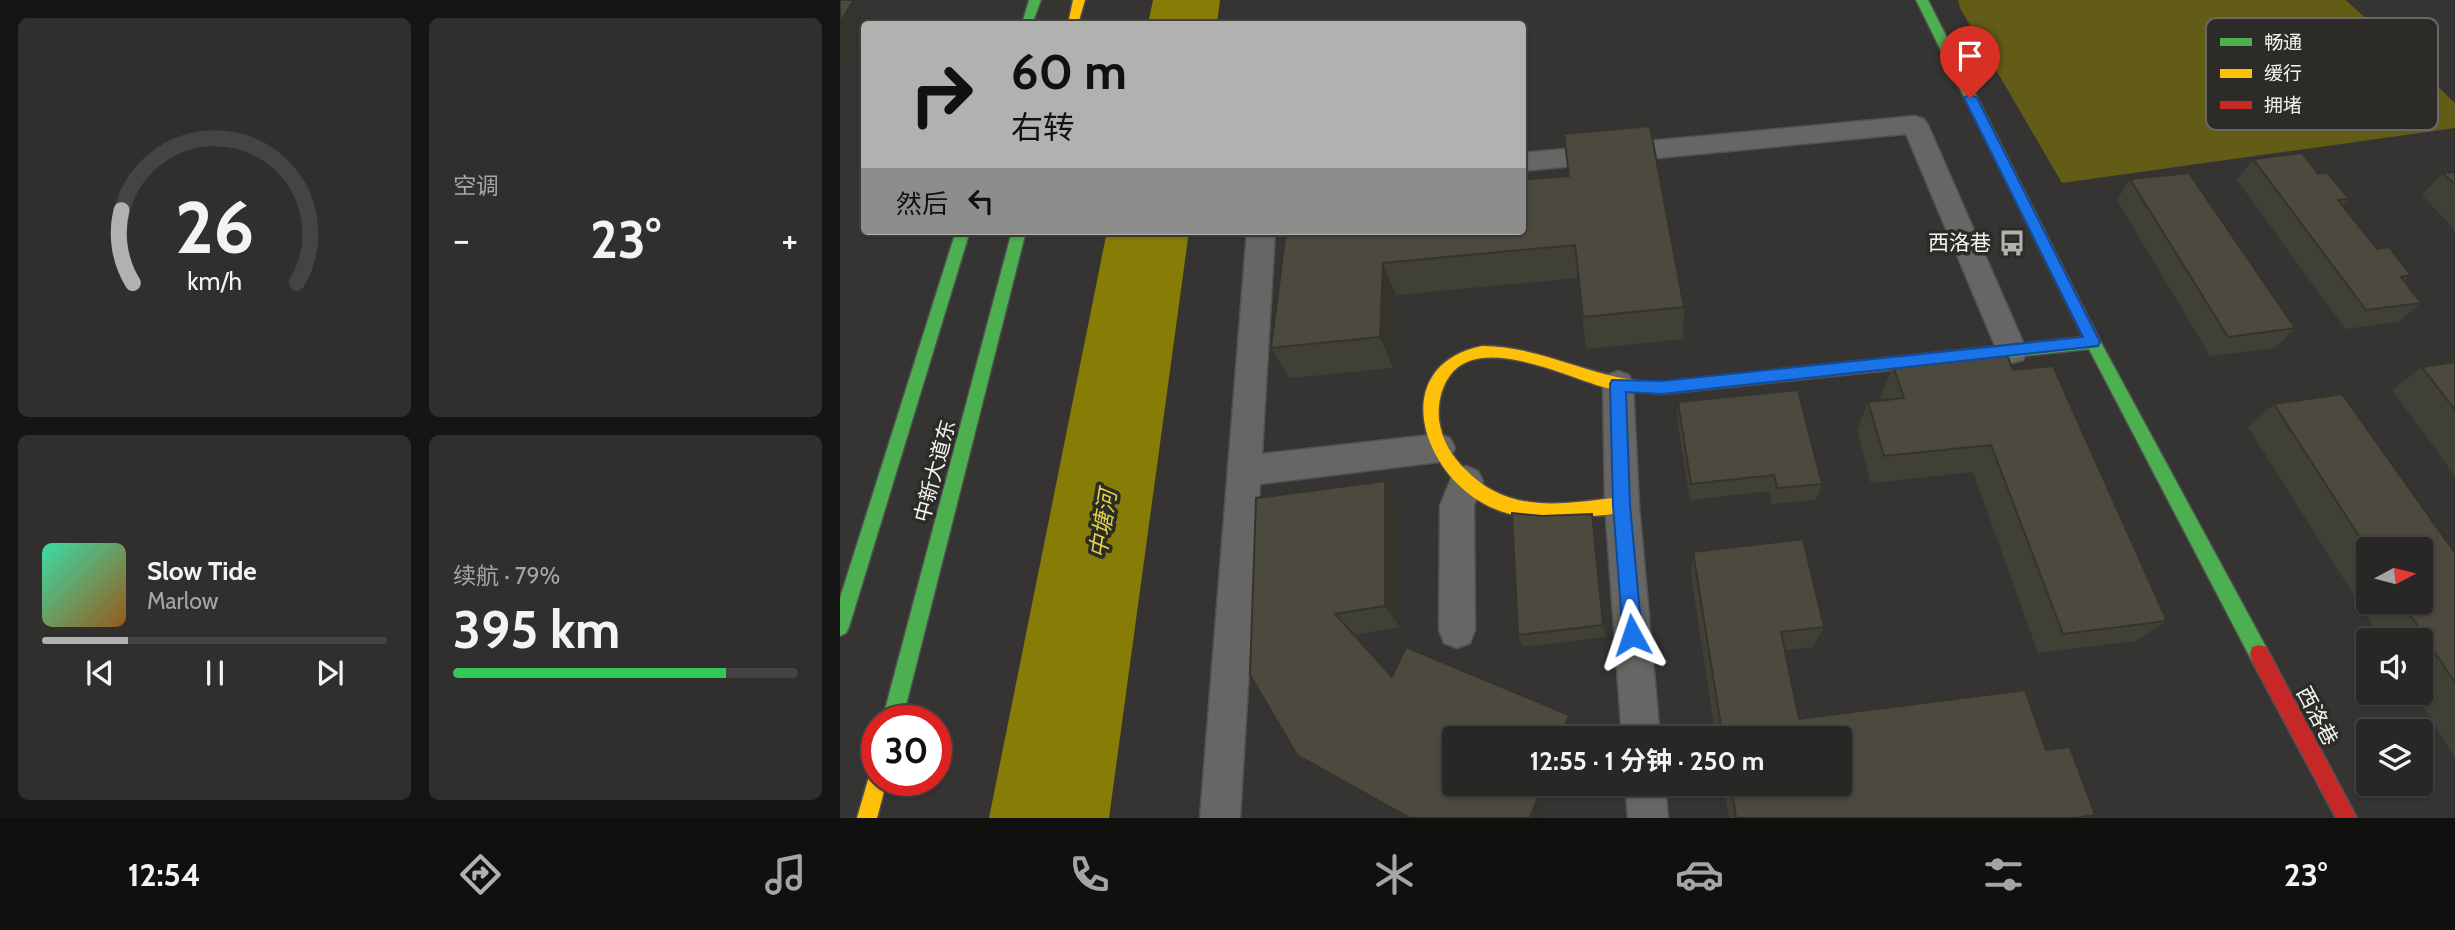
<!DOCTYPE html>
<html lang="zh">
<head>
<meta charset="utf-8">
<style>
	body { margin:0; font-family:Cabin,"Noto Sans SC",sans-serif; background:#302f2e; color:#f1f3f6; height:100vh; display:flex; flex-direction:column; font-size:26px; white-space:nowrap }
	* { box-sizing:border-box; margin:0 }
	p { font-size:23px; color:#a5a5a7 }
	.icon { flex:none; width:38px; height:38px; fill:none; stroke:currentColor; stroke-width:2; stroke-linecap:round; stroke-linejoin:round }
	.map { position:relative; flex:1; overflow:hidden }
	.side { display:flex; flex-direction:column; gap:18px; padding:18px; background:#161515; width:840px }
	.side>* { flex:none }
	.guide { position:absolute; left:21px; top:21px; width:665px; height:214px; border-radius:7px; box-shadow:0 2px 5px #0004,0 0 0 2px #444443; background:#b1b1af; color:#111; overflow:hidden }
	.needle { width:46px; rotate:83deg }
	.buttons { position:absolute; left:1516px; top:537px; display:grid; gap:14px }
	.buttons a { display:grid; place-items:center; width:77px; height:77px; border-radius:7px; background:#282726; box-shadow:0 2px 5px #0004,0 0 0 2px #444443; font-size:35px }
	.speed { position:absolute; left:21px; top:705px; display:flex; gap:14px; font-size:35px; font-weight:700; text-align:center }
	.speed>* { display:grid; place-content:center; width:91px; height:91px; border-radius:50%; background:#282726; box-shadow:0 2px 5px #0004,0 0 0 2px #444443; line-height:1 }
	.speed .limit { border:10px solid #d22; background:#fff; color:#111 }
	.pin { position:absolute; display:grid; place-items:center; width:60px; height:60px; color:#fff; margin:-72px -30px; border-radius:50% 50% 50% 0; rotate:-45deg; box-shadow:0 0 7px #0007 }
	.pin .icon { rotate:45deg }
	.me { position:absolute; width:77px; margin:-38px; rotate:355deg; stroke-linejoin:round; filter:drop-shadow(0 0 5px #0008) }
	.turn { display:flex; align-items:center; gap:24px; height:147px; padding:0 35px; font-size:32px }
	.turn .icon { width:91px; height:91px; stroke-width:2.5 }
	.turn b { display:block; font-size:49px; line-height:60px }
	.then { display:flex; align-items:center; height:66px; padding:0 35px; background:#0003; gap:14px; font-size:26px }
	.big { font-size:52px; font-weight:700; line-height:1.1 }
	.side .tile { flex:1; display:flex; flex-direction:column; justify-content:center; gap:10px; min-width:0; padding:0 24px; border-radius:10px; background:#302f2e }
	.side .dial { align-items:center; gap:0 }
	.dial svg { height:182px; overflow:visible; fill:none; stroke:#444443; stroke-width:7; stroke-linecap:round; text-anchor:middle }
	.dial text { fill:#f1f3f6; stroke:none }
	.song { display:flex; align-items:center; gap:21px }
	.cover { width:84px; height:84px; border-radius:10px; background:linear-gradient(135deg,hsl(160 70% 55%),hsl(30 70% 35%)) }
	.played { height:7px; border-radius:4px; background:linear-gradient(90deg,#b1b1af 25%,#444443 25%) }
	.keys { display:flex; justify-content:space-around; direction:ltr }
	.heat { display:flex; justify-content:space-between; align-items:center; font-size:38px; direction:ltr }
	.charge { height:10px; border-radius:5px; background:linear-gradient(90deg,#34c759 79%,#444443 0) }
	.side .tiles { flex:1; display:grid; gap:18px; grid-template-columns:repeat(2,1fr) }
	.trip { position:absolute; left:602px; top:726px; width:410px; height:70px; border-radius:7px; background:#282726; box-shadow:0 2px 5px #0004,0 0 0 2px #444443; font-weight:700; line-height:70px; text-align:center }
	.tabs { display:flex; height:112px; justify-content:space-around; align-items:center; background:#10100f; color:#a5a5a7 }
	.tabs .icon { width:49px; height:49px }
	.tabs .active { color:#b1b1af }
	.tabs b { font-size:32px; color:#f1f3f6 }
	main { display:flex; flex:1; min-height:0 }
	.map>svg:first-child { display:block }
</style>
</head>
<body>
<main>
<section class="side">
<div class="tiles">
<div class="tile dial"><svg viewBox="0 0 100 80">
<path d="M14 69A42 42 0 1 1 86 69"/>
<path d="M14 69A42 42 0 0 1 9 37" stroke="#b1b1af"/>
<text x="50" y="56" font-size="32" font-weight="700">26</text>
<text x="50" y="72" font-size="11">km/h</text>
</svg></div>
<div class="tile"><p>空调</p>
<div class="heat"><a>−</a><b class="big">23°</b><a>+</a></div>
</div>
<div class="tile">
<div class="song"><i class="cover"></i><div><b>Slow Tide</b><p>Marlow</p></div></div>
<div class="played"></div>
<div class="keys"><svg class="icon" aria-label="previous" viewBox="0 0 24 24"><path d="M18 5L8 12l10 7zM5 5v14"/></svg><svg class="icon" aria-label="pause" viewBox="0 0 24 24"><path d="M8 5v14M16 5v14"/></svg><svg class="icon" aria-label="next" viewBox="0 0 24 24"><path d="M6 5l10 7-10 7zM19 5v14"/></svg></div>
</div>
<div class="tile"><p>续航 · 79%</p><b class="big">395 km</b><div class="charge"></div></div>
</div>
</section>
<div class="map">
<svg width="1615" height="818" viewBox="0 0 1615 818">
	<rect width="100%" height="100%" fill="#353433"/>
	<!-- green -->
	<path fill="#635c16" d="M1118,0H1506L1615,103V128L1222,183L1120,8Z"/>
	<!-- water -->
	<path fill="#877c05" d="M313,0H380L377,24H308Z
		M267,231H349L269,818H149Z"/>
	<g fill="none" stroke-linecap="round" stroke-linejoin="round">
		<!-- street casing -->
		<g stroke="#50504f" stroke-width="3">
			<path id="street" d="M1075,116L1084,119L1088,125L1187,351L1183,360L1172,363L1161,360L1066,134L682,171V153Z
				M407,231H435L422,454L599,434L610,438L615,448L610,458L599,462L420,484L400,818H360Z
				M778,371L789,375L793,384L799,505L820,738H782L765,505L763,384L767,375Z
				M626,466L638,471L643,481L634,506L635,630L630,643L617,648L604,643L599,630L600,506L614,471Z
				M785,784H825L828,818H788Z"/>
		</g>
		<!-- fast casing -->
		<g stroke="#50504f" stroke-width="3">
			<path id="fast" d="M189,0H201L192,24H182Z
				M1076,0H1088L1259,339L1426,647L1428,654L1426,661L1419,663L1412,661L1249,349L822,394L788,391L785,386L788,381L822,382L1243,337Z
				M116,231H130L9,627L6,633L0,636V598Z
				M172,231H186L62,721H42Z"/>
		</g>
		<!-- slow casing -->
		<g stroke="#50504f" stroke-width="3">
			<path id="slow" d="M233,0H245L238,24H228Z
				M642,346C695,346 741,372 793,380L798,381L801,386L798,391C789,394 777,390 767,388C729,378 654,340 618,367C603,379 597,401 599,420C602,440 611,456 626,470C671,516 725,503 782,497L788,500L790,505L788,510C774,516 756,515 740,517C706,520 671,520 641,502C578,465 551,365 642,346Z
				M37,770V780H47L37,818H17L30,773Z"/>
		</g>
		<!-- jam casing -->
		<g stroke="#50504f" stroke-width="3">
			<path id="jam" d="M1419,645L1426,647L1517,818H1496L1412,661L1410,654L1412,647Z"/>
		</g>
		<!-- street -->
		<use href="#street" fill="#666665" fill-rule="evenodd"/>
		<!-- fast -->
		<use href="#fast" fill="#4caf50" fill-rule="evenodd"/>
		<!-- slow -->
		<use href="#slow" fill="#ffc107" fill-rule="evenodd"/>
		<!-- jam -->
		<use href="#jam" fill="#c62828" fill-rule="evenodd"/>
	</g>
	<!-- wall -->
	<path fill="#414036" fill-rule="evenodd" d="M1413,159L1478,174L1509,199L1502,206L1537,249L1571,275L1564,281L1581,303L1558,322L1505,329L1397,180Z
		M1615,172V230L1582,195L1603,173Z
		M1290,179L1455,328L1435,348L1370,356L1277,200Z
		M682,180L844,307L843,339L746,349L738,278L556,295L553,368L450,378L431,348L446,231Z
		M1615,362V476L1552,390L1582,367Z
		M1053,366L1173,370L1327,621L1296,641L1198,653L1133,472L1031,483L1017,430L1028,402L1042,400L1041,396Z
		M838,402L982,484L976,500L932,504L930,491L850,500L837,420Z
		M1434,404L1615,553V758L1575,693H1580V640H1542L1408,427ZM1528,550L1580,602H1528Z
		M416,498L559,507L560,627L513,635L552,677L729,715L734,730L731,738H614L714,784L701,818H569Z
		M752,514L765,637L683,647L678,635L702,516Z
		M853,552L984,627L973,647L945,650L959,719L1206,750L1255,815L1247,818H889L883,784H999V738H876L851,575Z"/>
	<!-- shaded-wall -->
	<path fill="#35342c" d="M14,0L33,21L31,24H24V35L0,76V22Z
		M543,263L556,295L553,368L540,337Z
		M545,481L559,507L560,627L545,606Z
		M729,715L734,730L731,738H720Z
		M703,784H714L701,818H690Z"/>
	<!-- building -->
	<path fill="#4c4a3f" stroke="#35342c" stroke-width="2" d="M0,0H14L0,22Z
		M810,126L844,307L743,317L735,245L543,263L540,337L431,348L446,231H682V180L729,176L724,134Z
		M1462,153L1478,174L1488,173L1509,199L1498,200L1537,249L1549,247L1571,275L1561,277L1581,303L1526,310L1413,159Z
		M1615,172V185L1603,173Z
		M1349,173L1455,328L1388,337L1290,179Z
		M1167,355L1173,370L1213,366L1327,621L1223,634L1151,445L1044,456L1028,402L1064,398L1053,366Z
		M1615,362V410L1582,367Z
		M958,390L982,484L937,488L934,475L851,484L838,402Z
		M1502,394L1615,553V683L1562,602H1580V550H1528L1434,404Z
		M545,481V606L495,614L552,677L566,647L729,715L720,738H614V784H703L690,818H570L457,755L410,675L416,498Z
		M672,513L702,516L752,514L763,625L678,635Z
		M963,539L984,627L941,632L959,719L1185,690L1206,750L1230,747L1255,815L1236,818H896L891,784H999V738H883L853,552Z"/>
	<!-- route -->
	<path fill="#1a73e8" stroke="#114b97" stroke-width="2" d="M1130,94L1137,98L1260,342L1258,346L822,394L786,392L790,505L802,635L799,641L792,644L786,641L783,635L773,505L770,384L772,380L822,381L1243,337L1124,98Z"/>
	<!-- icons -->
	<defs>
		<g id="bus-bare" transform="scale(2.1)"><path d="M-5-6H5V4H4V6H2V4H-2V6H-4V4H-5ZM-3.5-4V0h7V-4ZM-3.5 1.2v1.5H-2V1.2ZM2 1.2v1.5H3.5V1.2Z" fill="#b1b1af" stroke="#2c2b28" stroke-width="2.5" paint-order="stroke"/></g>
	</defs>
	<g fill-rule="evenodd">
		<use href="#bus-bare" x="1172" y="243"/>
	</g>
	<g text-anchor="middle" stroke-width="7" stroke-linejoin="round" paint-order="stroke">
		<!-- poi labels -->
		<g font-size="21" fill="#f4f4f2" stroke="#2c2b28" text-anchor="end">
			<text x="1151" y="250">西洛巷</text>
		</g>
		<!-- street labels -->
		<g font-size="21" fill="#f4f4f2" stroke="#2c2b28">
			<text transform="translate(95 471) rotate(-75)" y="7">中新大道东</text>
			<text transform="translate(1477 716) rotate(62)" y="7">西洛巷</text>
		</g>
		<!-- water labels -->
		<g font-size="23" font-style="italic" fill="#e0d142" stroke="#2c2b28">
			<text transform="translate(263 524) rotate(-81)" y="8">中塘河</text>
		</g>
	</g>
	<!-- legend -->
	<rect x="1366" y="18" width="232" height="112" rx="10" fill="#2c2b28" stroke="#686765" stroke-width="2"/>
	<rect x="1380" y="38" width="32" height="8" fill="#4caf50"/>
	<rect x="1380" y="69" width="32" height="9" fill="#ffc107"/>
	<rect x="1380" y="101" width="32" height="8" fill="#c62828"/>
	<g font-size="19" fill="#f4f4f2">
		<text x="1424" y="49">畅通</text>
		<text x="1424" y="80">缓行</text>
		<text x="1424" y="112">拥堵</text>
	</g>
</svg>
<div class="buttons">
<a><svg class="needle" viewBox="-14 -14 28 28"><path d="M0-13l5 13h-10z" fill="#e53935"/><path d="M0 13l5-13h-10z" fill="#a5a5a7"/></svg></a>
<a><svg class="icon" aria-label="sound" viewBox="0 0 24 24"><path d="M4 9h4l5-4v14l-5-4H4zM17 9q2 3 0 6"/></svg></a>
<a><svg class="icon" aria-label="layers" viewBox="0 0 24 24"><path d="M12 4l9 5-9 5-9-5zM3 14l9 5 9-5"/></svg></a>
</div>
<div class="speed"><div class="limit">30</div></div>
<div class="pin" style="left:1130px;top:98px;background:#d93025"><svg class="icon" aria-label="arrive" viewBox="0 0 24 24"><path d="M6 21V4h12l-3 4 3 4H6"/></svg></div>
<svg class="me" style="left:792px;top:635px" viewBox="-20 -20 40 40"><path d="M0-17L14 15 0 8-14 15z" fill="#1a73e8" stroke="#fff" stroke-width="4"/></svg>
<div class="trip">12:55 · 1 分钟 · 250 m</div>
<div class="guide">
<div class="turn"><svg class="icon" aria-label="right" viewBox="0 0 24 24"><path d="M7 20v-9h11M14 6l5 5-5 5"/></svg><div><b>60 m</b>右转</div></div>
<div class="then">然后<svg class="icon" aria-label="left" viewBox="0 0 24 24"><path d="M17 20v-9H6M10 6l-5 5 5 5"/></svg></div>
</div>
</div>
</main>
<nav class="tabs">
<b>12:54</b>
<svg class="icon active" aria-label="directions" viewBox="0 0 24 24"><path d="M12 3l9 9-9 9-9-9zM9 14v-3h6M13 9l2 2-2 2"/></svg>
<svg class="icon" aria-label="music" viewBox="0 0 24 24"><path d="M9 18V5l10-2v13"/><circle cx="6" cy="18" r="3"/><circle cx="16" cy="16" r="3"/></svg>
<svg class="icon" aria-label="phone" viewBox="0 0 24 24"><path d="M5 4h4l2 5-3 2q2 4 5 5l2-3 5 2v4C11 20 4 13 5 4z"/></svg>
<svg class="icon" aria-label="climate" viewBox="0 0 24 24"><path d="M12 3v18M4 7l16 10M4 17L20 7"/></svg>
<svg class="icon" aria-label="car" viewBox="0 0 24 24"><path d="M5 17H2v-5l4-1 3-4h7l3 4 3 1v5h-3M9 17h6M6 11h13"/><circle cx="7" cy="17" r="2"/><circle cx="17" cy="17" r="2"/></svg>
<svg class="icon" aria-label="filters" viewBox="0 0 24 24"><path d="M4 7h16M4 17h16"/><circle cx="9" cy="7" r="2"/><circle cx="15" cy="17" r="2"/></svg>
<b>23°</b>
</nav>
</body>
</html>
